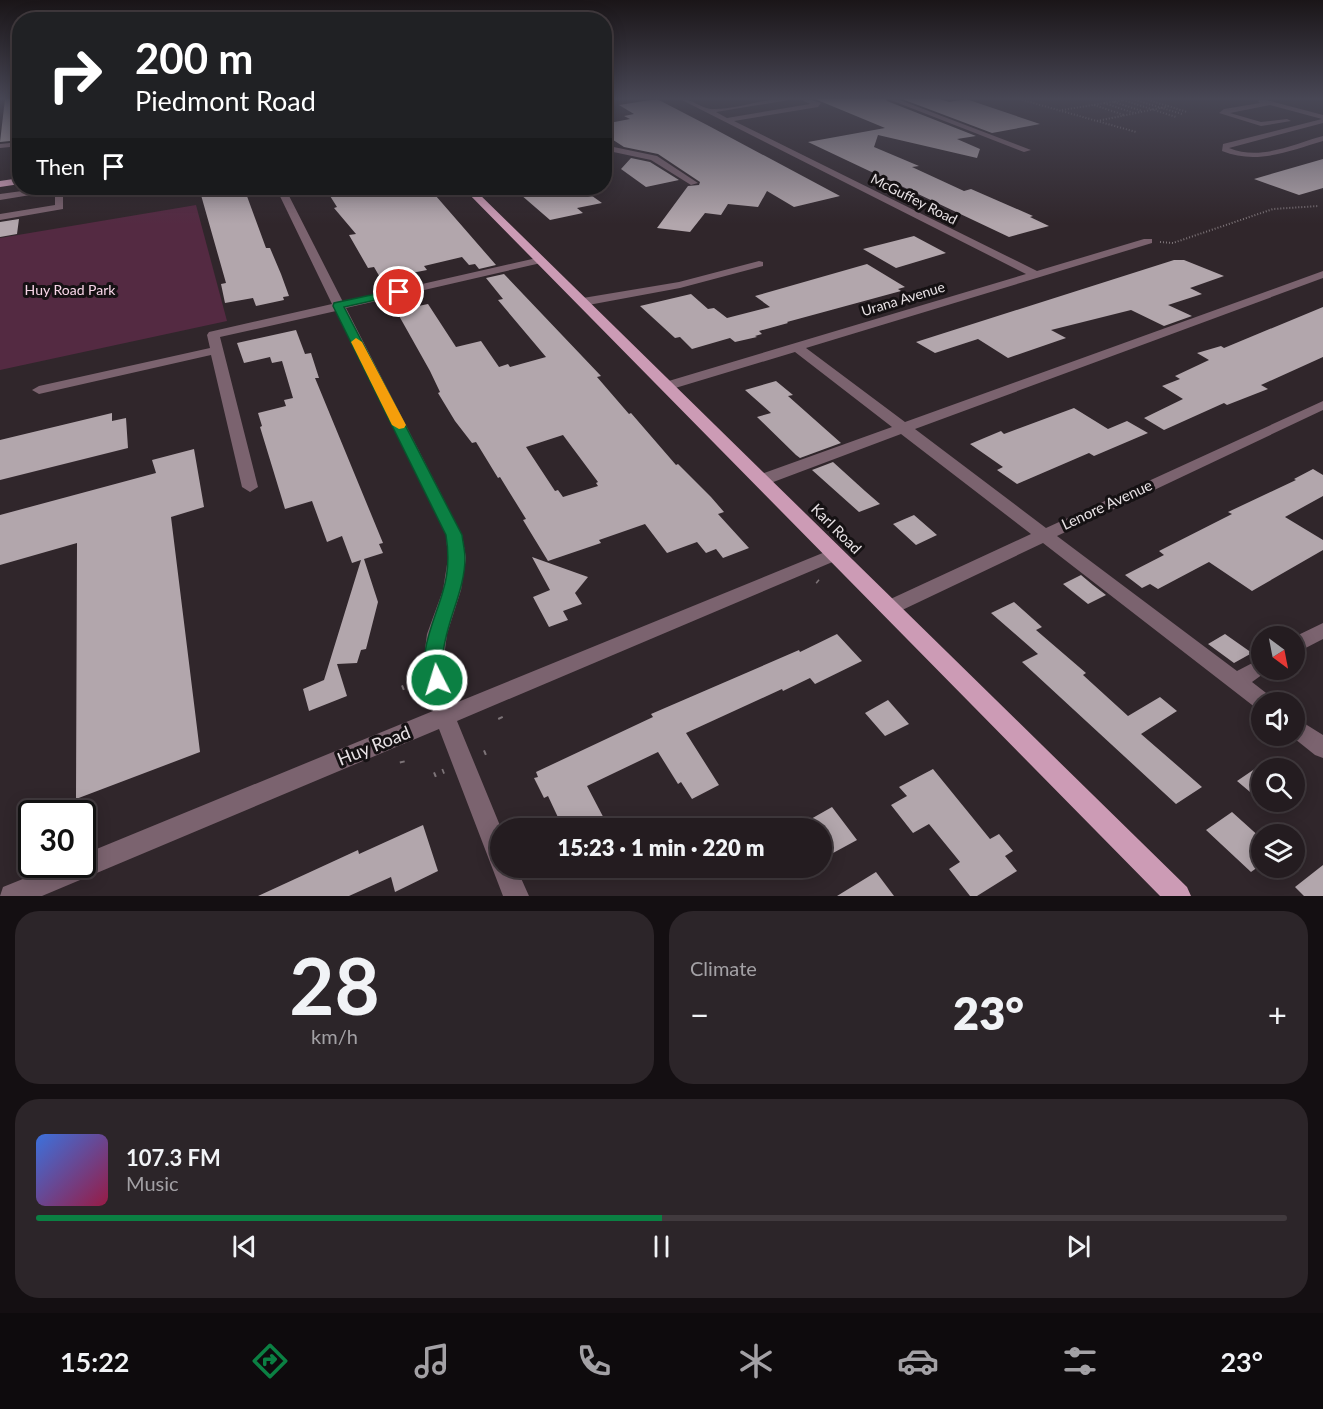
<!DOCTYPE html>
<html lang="en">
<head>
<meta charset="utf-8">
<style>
	body { margin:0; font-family:Lato,sans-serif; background:#2c2529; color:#f1f3f6; height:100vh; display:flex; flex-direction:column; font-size:22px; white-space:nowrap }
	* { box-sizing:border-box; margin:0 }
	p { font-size:20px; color:#a3a1a5 }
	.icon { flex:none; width:33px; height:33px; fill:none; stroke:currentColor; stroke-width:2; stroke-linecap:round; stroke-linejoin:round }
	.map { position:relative; height:896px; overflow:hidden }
	.panel { display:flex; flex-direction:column; gap:15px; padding:15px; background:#140f12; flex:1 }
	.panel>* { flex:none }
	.hud { position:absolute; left:12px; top:12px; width:600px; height:183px; border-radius:24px; box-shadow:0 3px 15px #0003,0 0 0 2px #413a3e; background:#202124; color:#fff; overflow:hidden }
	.needle { width:39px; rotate:148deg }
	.buttons { position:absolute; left:1251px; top:626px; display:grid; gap:12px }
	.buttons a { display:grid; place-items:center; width:54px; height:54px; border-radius:50%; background:#241c20; box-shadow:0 3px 15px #0003,0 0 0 2px #413a3e; font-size:30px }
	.speed { position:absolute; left:18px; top:800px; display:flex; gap:12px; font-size:30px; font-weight:700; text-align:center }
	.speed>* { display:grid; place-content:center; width:78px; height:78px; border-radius:50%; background:#241c20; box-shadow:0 3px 15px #0003,0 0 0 2px #413a3e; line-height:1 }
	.speed .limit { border:3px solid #111; border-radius:9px; background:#fff; color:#111 }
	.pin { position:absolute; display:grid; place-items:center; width:51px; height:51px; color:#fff; margin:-26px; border:3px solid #fff; border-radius:50%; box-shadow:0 2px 6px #0007 }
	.me { position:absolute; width:66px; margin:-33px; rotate:355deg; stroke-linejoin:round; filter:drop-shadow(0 0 4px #0008) }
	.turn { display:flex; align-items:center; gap:21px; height:126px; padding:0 24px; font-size:27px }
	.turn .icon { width:78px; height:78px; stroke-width:2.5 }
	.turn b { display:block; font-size:42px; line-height:51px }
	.then { display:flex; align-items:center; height:57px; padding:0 24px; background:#0003; gap:12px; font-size:22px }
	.big { font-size:45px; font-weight:800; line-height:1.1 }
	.panel .tile { flex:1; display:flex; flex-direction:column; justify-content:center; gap:9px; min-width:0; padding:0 21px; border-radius:24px; background:#2c2529 }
	.panel .dial { align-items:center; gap:0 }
	.dial b { font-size:78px; line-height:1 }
	.song { display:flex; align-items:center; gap:18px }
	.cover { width:72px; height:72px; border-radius:9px; background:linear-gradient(135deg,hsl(220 70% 55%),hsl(340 70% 35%)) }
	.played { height:6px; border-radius:3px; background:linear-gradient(90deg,#0b8043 50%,#413a3e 50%) }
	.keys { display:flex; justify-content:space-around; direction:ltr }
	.heat { display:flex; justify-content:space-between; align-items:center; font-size:33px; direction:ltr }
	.panel .tiles { flex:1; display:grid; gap:15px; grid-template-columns:1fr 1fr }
	.tile:last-child { grid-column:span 2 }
	.trip { position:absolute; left:490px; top:818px; width:342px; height:60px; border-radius:30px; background:#241c20; box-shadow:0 3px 15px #0003,0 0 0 2px #413a3e; font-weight:800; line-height:60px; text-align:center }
	.tabs { display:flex; height:96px; justify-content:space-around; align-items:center; background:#0e0b0d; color:#a3a1a5 }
	.tabs .icon { width:42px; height:42px }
	.tabs .active { color:#0b8043 }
	.tabs b { font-size:27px; color:#f1f3f6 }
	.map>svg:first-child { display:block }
</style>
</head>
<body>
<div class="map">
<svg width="1323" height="896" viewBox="0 0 1323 896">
	<rect width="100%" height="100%" fill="#30262b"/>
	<!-- green -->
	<path fill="#542a42" d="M196,205L227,321L0,370V238Z"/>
	<!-- building -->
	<path fill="#b2a6ac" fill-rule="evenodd" d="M5,99H20V140L0,142Z
		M657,99L709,126L840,196L794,207L767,191L758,207L728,204L721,215L705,213L690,232L657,228L688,186L699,185L700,182L658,154L624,147L604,134V124L630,119L624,116L634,114L619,105Z
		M815,99H886L887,101L976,136L957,139L980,149L977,158L878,135L874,147L919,166L912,167L964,191L971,189L1033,216L1030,217L1049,226L1009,237L808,142L885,128Z
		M902,99H940L949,102L966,99L1040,124L992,133Z
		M631,158L650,162L679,180L646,187L621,169Z
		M1323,159V188L1299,195L1254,179Z
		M199,188H244L266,248H270L281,274L289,296L283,297L284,300L256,306L253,298L225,303L221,284L226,283Z
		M325,188H373L375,192L397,188L399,190L429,188L496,265L479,269L475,264L469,265L462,257L424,266L427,270L381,279L374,267L368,268L349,235L356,234L334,208L337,207Z
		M513,188H581L602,203L577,208L583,213L550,220Z
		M19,219L17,234L0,237V222Z
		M914,236L946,253L896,268L863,249Z
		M1174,260H1184L1224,276L1190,288L1202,294L1168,305L1192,316L1164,326L1131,310L1051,330L1066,338L1008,358L978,339L935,353L916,342Z
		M867,264L905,287L898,289L901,291L787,322L788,323L759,331L762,334L755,336L757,337L735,342L730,338L692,349L680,337L675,338L640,306L691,294L708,309L714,308L727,318L770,307L755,296Z
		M504,274L601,376L597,377L629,414L631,413L676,465L678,464L711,497L724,512L718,514L749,548L723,558L716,549L706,553L697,542L667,553L645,524L599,540L601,543L548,561L523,520L526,519L500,477L498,478L476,442L472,443L455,421L438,393L440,392L430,371L398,314H401L399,310L428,304L456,347L481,341L499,367L508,364L510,367L546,357L498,300L503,299L486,278ZM563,435L598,482L596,483L598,486L563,497L558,490L555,491L526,447Z
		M1323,307V357L1261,385L1268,389L1227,405L1224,403L1164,430L1144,418L1183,399L1162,386L1180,379L1175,376L1209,360L1197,353L1221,346L1224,348Z
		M296,330L305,354L311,353L319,378H315L383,543L379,544L383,553L364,559L378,602L366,649L361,650L357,663L337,664L347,696L309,711L303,689L324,680L361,560L352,563L342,536L327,542L312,501L285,509L260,427L262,426L258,413L286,406L284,400L293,398L282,361L272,363L270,357L244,363L237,343Z
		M776,381L793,395L788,396L841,443L800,458L796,455L757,417L771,413L745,390Z
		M1074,408L1108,429L1127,421L1148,433L1094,456L1089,453L1017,484L997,470L1003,467L970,444L1001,431L1004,434Z
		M112,413V421L126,418L128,448L0,480V440Z
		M194,449L204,507L171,517L200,752L76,799L77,543L0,565V515L156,473L152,460Z
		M833,462L865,491L880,504L859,512L812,470Z
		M1313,469L1323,475V496L1285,517L1323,540V550L1252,591L1209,562L1158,589L1150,584L1142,588L1125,575L1164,555L1159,551L1232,514L1228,512L1296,480L1294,479Z
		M914,515L937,535L916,545L893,524Z
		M532,557L588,577L575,593L582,604L563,611L568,620L549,627L533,597L550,590Z
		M1081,575L1093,585L1106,595L1088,604L1063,584Z
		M1014,602L1042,627L1036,630L1086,673L1083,675L1128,716L1160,697L1177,711L1141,734L1202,787L1176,804L1022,662L1038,654L991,613Z
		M837,634L862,661L815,684L810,678L783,691L782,689L686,733L719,785L692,799L681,782L678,784L658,752L587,786L609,828H563L548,796L544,798L534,778L538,777L536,772L653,717L651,714L799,650L800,652Z
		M1225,634L1252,653L1234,663L1208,644Z
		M888,700L909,724L885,736L865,713Z
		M1262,764V802L1237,781Z
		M933,769L990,839L999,834L1013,851L1005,856L1017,871L977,896H970L949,869L960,862L929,824L913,833L891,805L907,796L899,787Z
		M832,807L857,840L822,859V828H795Z
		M1232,812L1262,839V864L1251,872L1206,830Z
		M423,825L438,871L395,892L391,877L349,896H258L358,850L359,854Z
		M1323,865V896H1304L1295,887Z
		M876,872L894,896H837Z"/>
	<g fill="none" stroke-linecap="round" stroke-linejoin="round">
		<!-- path-far2 -->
		<path stroke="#7d7478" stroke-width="2" stroke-dasharray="1 2" stroke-linecap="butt" d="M1019,99L1136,132
			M1132,99L1182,114
			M1145,99L1187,112
			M1123,100L1176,117
			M1114,102L1142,111
			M1104,103L1134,113
			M1094,105L1124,115
			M1062,110L1124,100
			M1097,121L1170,106
			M1160,242L1173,243L1273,209L1319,206"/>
		<!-- path-far1 -->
		<path stroke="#7d7478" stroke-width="4.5" stroke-dasharray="1.5 5" stroke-linecap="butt" d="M817,581L822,585"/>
		<!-- path -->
		<path stroke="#7d7478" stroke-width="5" stroke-dasharray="2 7" stroke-linecap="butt" d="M402,688L412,684
			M500,717L504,725
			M484,753L489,751
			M402,761L404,769
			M434,775L444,771"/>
		<!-- minor -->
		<path fill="#7b636f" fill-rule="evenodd" d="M680,99C692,98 700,108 711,109C739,110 767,96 795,99L716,112L727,118L810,104L800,99H808L821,103L818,107L734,121L1037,271L1144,239H1152V243L806,348L905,422L1323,271V278L915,429L1046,528L1323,401V410L1057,536L1237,671L1262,658V669H1270L1252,682L1270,696L1273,702H1262V710L1256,708L1043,543L898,612L891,614L884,612L882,607L884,602L1031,534L901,434L768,484H756L754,480L756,476L892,427L795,352L672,389H662L660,386L662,383L1026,274Z
			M888,99H897L1031,150L1024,152Z
			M1262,99L1323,115V123L1229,148C1261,161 1293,144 1323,136V141C1289,151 1257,165 1222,151L1223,144L1322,119L1270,105L1230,113L1261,122L1287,119L1291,121L1261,126L1219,113L1224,109L1260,103L1258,101Z
			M20,142V146L0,148V144Z
			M604,145L657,156L698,183L691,185L651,160L604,150Z
			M44,188H63V209L0,220V214L55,205V191L0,200V194Z
			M276,188H285L343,302L541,257L546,260L541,263L346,308L462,535L466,558L461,590L447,634L444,657L453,704L830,550H842L845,554L842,558L457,721L501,828V867H516L529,896H503L439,729L42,896H0L3,887L60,864H82V855L433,711L424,657L427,634L443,590L448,558L446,535L336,311L220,337L258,487L250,492L242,487L211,355L39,394L32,390L39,386L210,348L207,335L209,332L332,304Z
			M759,261L763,262V266L680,288L583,306L577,302L583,298L679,282Z
			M1323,623V639L1294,654V637Z
			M1294,717L1323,735V758L1315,755L1290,735H1294Z"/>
		<!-- major -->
		<path fill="#cc9bb5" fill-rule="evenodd" d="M20,178V184L0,187V181Z
			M463,188H473L1187,887L1191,896H1160Z"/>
	</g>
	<!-- sky -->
	<linearGradient id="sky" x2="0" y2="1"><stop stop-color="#1a1518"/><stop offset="0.44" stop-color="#484755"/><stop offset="1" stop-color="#484755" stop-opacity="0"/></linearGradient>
	<rect width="1323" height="224" fill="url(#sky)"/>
	<!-- route -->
	<path fill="#0b8043" stroke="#07532c" stroke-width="1.5" d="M399,289L403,290V294L344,307L462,535C463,543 465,551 465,558C465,591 446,621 443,654C442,665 449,676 443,686L437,688L430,686C415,655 435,621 443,591C449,572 449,554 446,535L333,306L334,303Z"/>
	<!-- slow -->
	<path fill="#f59e0b" d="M356,338L362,342L406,425L404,428L399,429L392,425L351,342Z"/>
	<g text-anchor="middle" stroke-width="6" stroke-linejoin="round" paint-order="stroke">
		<!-- far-street labels -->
		<g font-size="14" fill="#e8e2e5" stroke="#151113">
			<text transform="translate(914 199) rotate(27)" y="5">McGuffey Road</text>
			<text transform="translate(903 299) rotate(-17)" y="5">Urana Avenue</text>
		</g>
		<!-- far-park labels -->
		<g font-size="14" fill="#f7d5e7" stroke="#151113">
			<text x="70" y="295">Huy Road Park</text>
		</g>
		<!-- street labels -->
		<g font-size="15" fill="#e8e2e5" stroke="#151113">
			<text transform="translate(1107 505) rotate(-25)" y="5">Lenore Avenue</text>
			<text transform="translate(836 529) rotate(45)" y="5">Karl Road</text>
		</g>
		<!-- near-street labels -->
		<g font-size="18" fill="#e8e2e5" stroke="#151113">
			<text transform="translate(374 746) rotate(-22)" y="6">Huy Road</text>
		</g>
	</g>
</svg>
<div class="buttons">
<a><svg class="needle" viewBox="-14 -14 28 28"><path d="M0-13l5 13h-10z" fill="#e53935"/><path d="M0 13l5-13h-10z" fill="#a3a1a5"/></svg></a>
<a><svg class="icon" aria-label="sound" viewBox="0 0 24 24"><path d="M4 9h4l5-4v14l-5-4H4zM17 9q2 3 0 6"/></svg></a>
<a><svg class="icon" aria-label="search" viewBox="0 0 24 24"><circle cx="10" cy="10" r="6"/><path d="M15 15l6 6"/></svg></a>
<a><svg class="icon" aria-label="layers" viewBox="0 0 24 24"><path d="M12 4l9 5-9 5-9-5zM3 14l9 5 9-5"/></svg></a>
</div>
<div class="speed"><div class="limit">30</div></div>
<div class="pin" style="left:399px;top:292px;background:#d93025"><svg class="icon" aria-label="arrive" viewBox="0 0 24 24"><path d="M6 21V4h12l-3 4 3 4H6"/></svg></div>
<svg class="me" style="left:437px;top:680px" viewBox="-20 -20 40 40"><circle r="17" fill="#0b8043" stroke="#fff" stroke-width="3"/><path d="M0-11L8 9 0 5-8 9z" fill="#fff"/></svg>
<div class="trip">15:23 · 1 min · 220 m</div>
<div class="hud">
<div class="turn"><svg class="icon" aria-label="right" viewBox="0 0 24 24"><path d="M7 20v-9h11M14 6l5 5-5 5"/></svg><div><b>200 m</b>Piedmont Road</div></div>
<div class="then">Then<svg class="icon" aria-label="arrive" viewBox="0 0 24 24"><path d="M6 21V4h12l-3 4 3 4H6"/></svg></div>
</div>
</div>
<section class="panel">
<div class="tiles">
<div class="tile dial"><b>28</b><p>km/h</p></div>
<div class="tile"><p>Climate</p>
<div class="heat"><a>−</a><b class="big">23°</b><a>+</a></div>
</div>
<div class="tile">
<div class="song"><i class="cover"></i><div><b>107.3 FM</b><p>Music</p></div></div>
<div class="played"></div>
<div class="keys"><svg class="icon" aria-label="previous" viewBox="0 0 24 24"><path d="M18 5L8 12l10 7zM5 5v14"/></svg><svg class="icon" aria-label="pause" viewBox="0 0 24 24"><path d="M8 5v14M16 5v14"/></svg><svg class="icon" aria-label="next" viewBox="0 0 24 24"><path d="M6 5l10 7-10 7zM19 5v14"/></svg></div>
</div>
</div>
</section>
<nav class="tabs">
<b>15:22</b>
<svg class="icon active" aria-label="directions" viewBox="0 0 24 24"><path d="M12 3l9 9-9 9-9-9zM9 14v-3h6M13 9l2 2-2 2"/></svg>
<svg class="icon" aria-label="music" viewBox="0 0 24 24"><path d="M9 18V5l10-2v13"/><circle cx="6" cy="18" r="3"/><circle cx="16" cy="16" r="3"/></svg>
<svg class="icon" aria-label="phone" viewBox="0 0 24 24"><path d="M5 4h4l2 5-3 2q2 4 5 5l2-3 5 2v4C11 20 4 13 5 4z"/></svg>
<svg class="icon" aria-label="climate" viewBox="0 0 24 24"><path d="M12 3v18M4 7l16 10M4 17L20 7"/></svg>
<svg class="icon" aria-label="car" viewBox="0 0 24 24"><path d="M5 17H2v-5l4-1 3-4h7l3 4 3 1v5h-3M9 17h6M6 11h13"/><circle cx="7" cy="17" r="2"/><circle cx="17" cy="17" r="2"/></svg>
<svg class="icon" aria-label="filters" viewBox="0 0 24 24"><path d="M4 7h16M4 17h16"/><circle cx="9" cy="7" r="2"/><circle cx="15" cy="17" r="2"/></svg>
<b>23°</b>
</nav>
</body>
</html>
